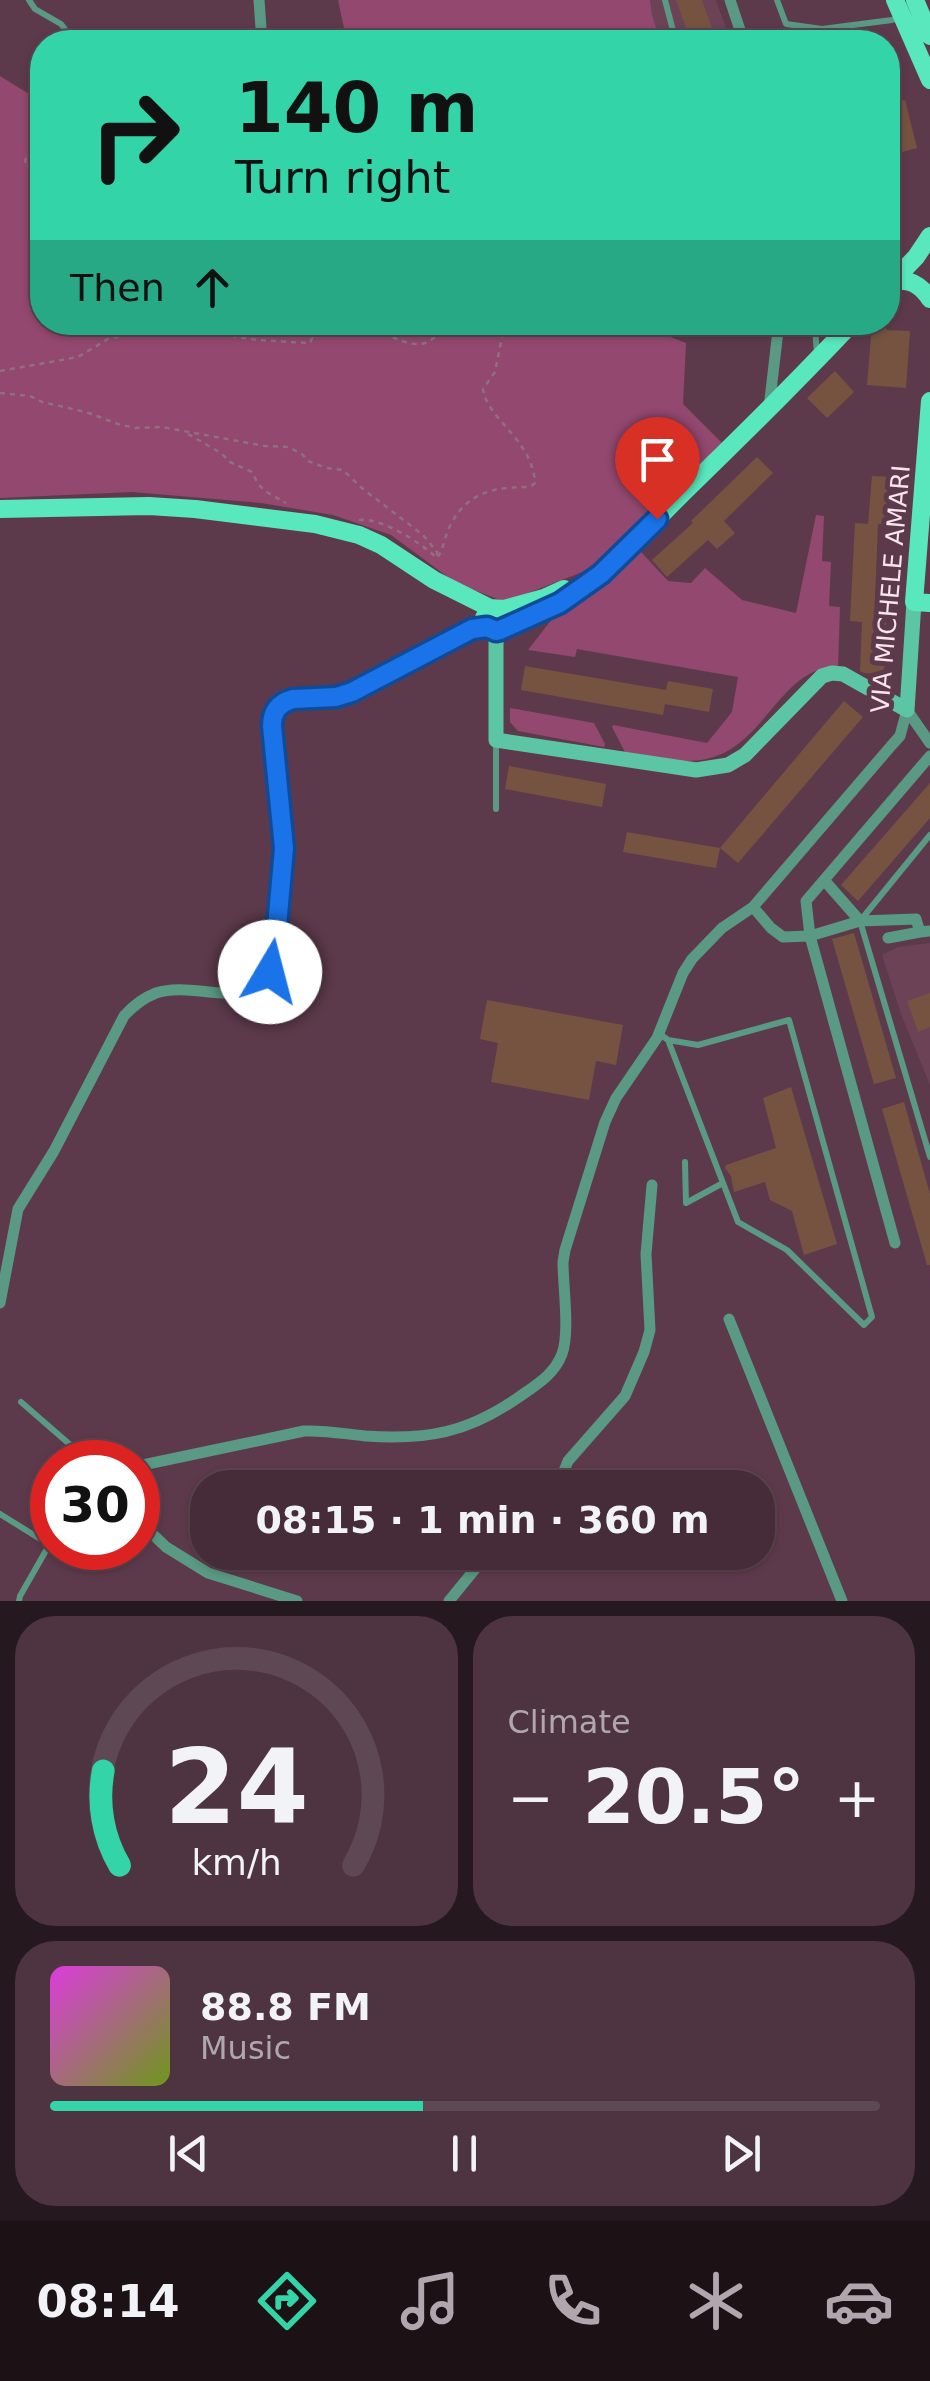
<!DOCTYPE html>
<html lang="en">
<head>
<meta charset="utf-8">
<style>
	body { margin:0; font-family:"DejaVu Sans",sans-serif; background:#4d3440; color:#f1f3f6; height:100vh; display:flex; flex-direction:column; font-size:38px; white-space:nowrap }
	* { box-sizing:border-box; margin:0 }
	p { font-size:32px; color:#b0a7ae }
	.icon { flex:none; width:55px; height:55px; fill:none; stroke:currentColor; stroke-width:2; stroke-linecap:round; stroke-linejoin:round }
	.map { position:relative; height:1601px; overflow:hidden }
	.details { display:flex; flex-direction:column; gap:15px; padding:15px; background:#26181f; flex:1 }
	.details>* { flex:none }
	.banner { position:absolute; left:30px; top:30px; width:870px; height:305px; border-radius:40px; box-shadow:0 2px 8px #0004,0 0 0 2px #5e4853; background:#33d4a8; color:#111; overflow:hidden }
	.speed { position:absolute; left:30px; top:1440px; display:flex; gap:20px; font-size:50px; font-weight:700; text-align:center }
	.speed>* { display:grid; place-content:center; width:130px; height:130px; border-radius:50%; background:#462c38; box-shadow:0 2px 8px #0004,0 0 0 2px #5e4853; line-height:1 }
	.speed .limit { border:15px solid #d22; background:#fff; color:#111 }
	.pin { position:absolute; display:grid; place-items:center; width:85px; height:85px; color:#fff; margin:-102px -42px; border-radius:50% 50% 50% 0; rotate:-45deg; box-shadow:0 0 10px #0007 }
	.pin .icon { rotate:45deg }
	.me { position:absolute; width:110px; margin:-55px; rotate:8deg; stroke-linejoin:round; filter:drop-shadow(0 0 8px #0008) }
	.turn { display:flex; align-items:center; gap:35px; height:210px; padding:0 40px; font-size:45px }
	.turn .icon { width:130px; height:130px; stroke-width:2.5 }
	.turn b { display:block; font-size:70px; line-height:85px }
	.then { display:flex; align-items:center; height:95px; padding:0 40px; background:#0003; gap:20px; font-size:38px }
	.big { font-size:75px; font-weight:700; line-height:1.1 }
	.details .widget { flex:1; display:flex; flex-direction:column; justify-content:center; gap:15px; min-width:0; padding:0 35px; border-radius:40px; background:#4d3440 }
	.details .dial { align-items:center; gap:0 }
	.dial svg { height:260px; overflow:visible; fill:none; stroke:#5e4853; stroke-width:7; stroke-linecap:round; text-anchor:middle }
	.dial text { fill:#f1f3f6; stroke:none }
	.song { display:flex; align-items:center; gap:30px }
	.cover { width:120px; height:120px; border-radius:15px; background:linear-gradient(135deg,hsl(300 70% 55%),hsl(80 70% 35%)) }
	.played { height:10px; border-radius:5px; background:linear-gradient(90deg,#33d4a8 45%,#5e4853 45%) }
	.keys { display:flex; justify-content:space-around; direction:ltr }
	.heat { display:flex; justify-content:space-between; align-items:center; font-size:55px; direction:ltr }
	.details .tiles { flex:1; display:grid; gap:15px; grid-template-columns:1fr 1fr }
	.widget:last-child { grid-column:span 2 }
	.trip { position:absolute; left:190px; top:1470px; width:585px; height:100px; border-radius:40px; background:#462c38; box-shadow:0 2px 8px #0004,0 0 0 2px #5e4853; font-weight:700; line-height:100px; text-align:center }
	.tabs { display:flex; height:160px; justify-content:space-around; align-items:center; background:#1c1216; color:#b0a7ae }
	.tabs .icon { width:70px; height:70px }
	.tabs .current { color:#33d4a8 }
	.tabs b { font-size:45px; color:#f1f3f6 }
	.map>svg:first-child { display:block }
</style>
</head>
<body>
<div class="map">
<svg width="930" height="1601" viewBox="0 0 930 1601">
	<rect width="100%" height="100%" fill="#5d3a4b"/>
	<!-- built -->
	<path fill="#6b4256" d="M650,0H716L731,42H661L652,15Z
		M930,943V1085L901,1014L882,955L898,947Z"/>
	<!-- green -->
	<path fill="#93486f" d="M338,0H650L652,15L661,42H347Z
		M0,76L34,97L42,99V322L643,323L642,326L686,343L683,404L726,447L598,566L505,602L456,583L391,535L333,515L261,503L132,492L0,498Z
		M816,515L824,516L822,561L831,562L829,606L840,607L838,667C781,666 766,744 710,758C682,766 653,756 625,752L612,727L613,725L707,743L732,712L738,677L577,649L575,657L528,650L552,619L613,577L641,552L668,581L691,583L705,568L742,600L796,613Z
		M510,708L594,723L605,744L604,747L518,731L510,722Z"/>
	<!-- building -->
	<path fill="#765341" d="M676,0H702L717,42H691Z
		M891,70L899,101L905,100L917,148L902,152L901,145L888,148V71Z
		M883,324L887,330L910,331L906,388L867,385L871,336Z
		M835,371L854,392L827,418L807,398Z
		M757,457L773,473L724,521L735,533L717,549L708,540L667,577L652,560L693,523L691,521Z
		M872,476L892,477L889,525L878,524L874,622H886L884,674L864,673L860,671L862,622L850,621L855,523L868,524Z
		M525,666L666,690L668,681L713,689L709,712L665,704L663,715L521,690Z
		M844,701L863,717L738,863L720,848Z
		M509,766L606,784L602,807L505,789Z
		M930,783V818L858,901L841,885Z
		M627,832L720,848L716,868L623,852Z
		M854,933L896,1078L874,1084L832,939Z
		M930,993V1027L918,1032L907,1001Z
		M487,1000L623,1025L616,1065L596,1061L589,1100L491,1082L498,1043L480,1039Z
		M791,1087L837,1244L804,1255L792,1211L770,1200L765,1182L734,1192L731,1176L725,1168L726,1165L776,1148L763,1098Z
		M904,1102L930,1194V1265H927L882,1109Z"/>
	<g fill="none" stroke-linecap="round" stroke-linejoin="round">
		<!-- path -->
		<path stroke="#8f707e" stroke-width="2.5" stroke-dasharray="5 5" stroke-linecap="butt" d="M42,148L36,149L26,156L25,165L42,166
			M42,204L30,207L28,213L42,217
			M0,371L78,357L108,339L145,330L175,326H185L201,331L257,340L310,343L312,338L297,329L294,325L299,323C325,340 337,326 362,327C383,328 404,349 425,343C434,340 443,330 450,322
			M0,393L30,396L42,402L86,412L118,424L135,428L162,427L265,446L288,447L302,454L308,461L326,468L343,470L363,489L423,535L437,552V558
			M188,434L221,453L230,462L252,472L258,484L265,491L286,503
			M359,520C381,517 421,543 437,558C444,549 444,538 449,528C466,492 493,487 530,487L535,483C533,440 486,418 483,389L495,372L505,322"/>
		<!-- lane -->
		<path stroke="#5a9983" stroke-width="6" d="M29,0L35,9L61,24L75,42
			M665,0L676,42
			M777,0L786,24L822,29L892,20L902,16
			M817,354L815,329L821,322
			M496,809V740
			M930,835L860,921L930,1157
			M660,1034L668,1040L738,1222L787,1250L864,1325L872,1317L789,1020L698,1045L668,1040
			M685,1162L686,1203L723,1183
			M21,1402L90,1462
			M0,1514L50,1545
			M19,1601L20,1596L52,1540"/>
		<!-- street -->
		<path stroke="#5a9983" stroke-width="11" d="M259,0L262,42
			M730,0L744,42
			M769,408L779,322
			M907,710L930,743
			M824,880L860,921L916,919L920,932L930,931
			M753,907L771,928L783,937L810,936L895,1243
			M860,921L810,936L806,901L930,756
			M888,938L920,932
			M0,1303L18,1209L54,1151L124,1016C133,1006 143,998 156,993C198,979 256,1018 274,961L284,849L272,725C272,711 279,703 293,699L336,697L352,693L465,633L487,627
			M729,1319L842,1601
			M138,1466L304,1431C325,1430 345,1434 366,1436C428,1440 467,1433 519,1397C536,1385 554,1375 562,1354C570,1333 563,1286 563,1262L565,1250L605,1122L616,1098L657,1038L683,973L692,959L722,928L753,907L891,746L900,736L907,710
			M557,1488L568,1461L625,1396L644,1352L650,1330L646,1254L652,1185
			M138,1520L166,1547L208,1573L297,1601
			M449,1601L489,1552"/>
		<!-- secondary -->
		<path stroke="#5cc6a4" stroke-width="15" d="M496,631V740L696,770L728,765L745,755L822,676L832,673L843,674L907,710L914,602"/>
		<!-- primary -->
		<path stroke="#59e8bd" stroke-width="18" d="M895,0L930,80
			M915,0L930,36
			M891,282C909,278 920,284 930,299
			M888,286L916,257L930,236
			M930,401L914,602L930,603
			M0,509L149,506L195,509L315,524L359,535L381,545L434,580L490,608
			M504,609L508,617L506,625L500,630L490,629L485,623L484,618L490,608L504,609L544,598L564,589
			M506,625C583,602 634,541 689,487C745,433 799,379 853,322"/>
	</g>
	<g fill="none" stroke-linecap="round" stroke-linejoin="round">
		<!-- route casing -->
		<g stroke="#114b97" stroke-width="25">
			<path id="route" d="M270,972L274,960L284,848L272,726C272,711 279,703 293,699L336,697L352,692L472,629L487,627L496,631L500,630L560,603L601,574L657,519"/>
		</g>
		<!-- route -->
		<use href="#route" stroke="#1a73e8" stroke-width="18"/>
	</g>
	<g text-anchor="middle" stroke-width="10" stroke-linejoin="round" paint-order="stroke">
		<!-- street labels -->
		<g font-size="25" fill="#fae4ee" stroke="#5d3a4b">
			<text transform="translate(890 589) rotate(-85)" y="9">VIA MICHELE AMARI</text>
		</g>
	</g>
</svg>
<div class="speed"><div class="limit">30</div></div>
<div class="pin" style="left:657px;top:519px;background:#d93025"><svg class="icon" aria-label="arrive" viewBox="0 0 24 24"><path d="M6 21V4h12l-3 4 3 4H6"/></svg></div>
<svg class="me" style="left:270px;top:972px" viewBox="-20 -20 40 40"><circle r="19" fill="#fff"/><path d="M0-13L10 11 0 6-10 11z" fill="#1a73e8"/></svg>
<div class="trip">08:15 · 1 min · 360 m</div>
<div class="banner">
<div class="turn"><svg class="icon" aria-label="right" viewBox="0 0 24 24"><path d="M7 20v-9h11M14 6l5 5-5 5"/></svg><div><b>140 m</b>Turn right</div></div>
<div class="then">Then<svg class="icon" aria-label="ahead" viewBox="0 0 24 24"><path d="M12 20V5M6 11l6-6 6 6"/></svg></div>
</div>
</div>
<section class="details">
<div class="tiles">
<div class="widget dial"><svg viewBox="0 0 100 80">
<path d="M14 69A42 42 0 1 1 86 69"/>
<path d="M14 69A42 42 0 0 1 9 40" stroke="#33d4a8"/>
<text x="50" y="56" font-size="32" font-weight="700">24</text>
<text x="50" y="72" font-size="11">km/h</text>
</svg></div>
<div class="widget"><p>Climate</p>
<div class="heat"><a>−</a><b class="big">20.5°</b><a>+</a></div>
</div>
<div class="widget">
<div class="song"><i class="cover"></i><div><b>88.8 FM</b><p>Music</p></div></div>
<div class="played"></div>
<div class="keys"><svg class="icon" aria-label="previous" viewBox="0 0 24 24"><path d="M18 5L8 12l10 7zM5 5v14"/></svg><svg class="icon" aria-label="pause" viewBox="0 0 24 24"><path d="M8 5v14M16 5v14"/></svg><svg class="icon" aria-label="next" viewBox="0 0 24 24"><path d="M6 5l10 7-10 7zM19 5v14"/></svg></div>
</div>
</div>
</section>
<nav class="tabs">
<b>08:14</b>
<svg class="icon current" aria-label="directions" viewBox="0 0 24 24"><path d="M12 3l9 9-9 9-9-9zM9 14v-3h6M13 9l2 2-2 2"/></svg>
<svg class="icon" aria-label="music" viewBox="0 0 24 24"><path d="M9 18V5l10-2v13"/><circle cx="6" cy="18" r="3"/><circle cx="16" cy="16" r="3"/></svg>
<svg class="icon" aria-label="phone" viewBox="0 0 24 24"><path d="M5 4h4l2 5-3 2q2 4 5 5l2-3 5 2v4C11 20 4 13 5 4z"/></svg>
<svg class="icon" aria-label="climate" viewBox="0 0 24 24"><path d="M12 3v18M4 7l16 10M4 17L20 7"/></svg>
<svg class="icon" aria-label="car" viewBox="0 0 24 24"><path d="M5 17H2v-5l4-1 3-4h7l3 4 3 1v5h-3M9 17h6M6 11h13"/><circle cx="7" cy="17" r="2"/><circle cx="17" cy="17" r="2"/></svg>
</nav>
</body>
</html>
